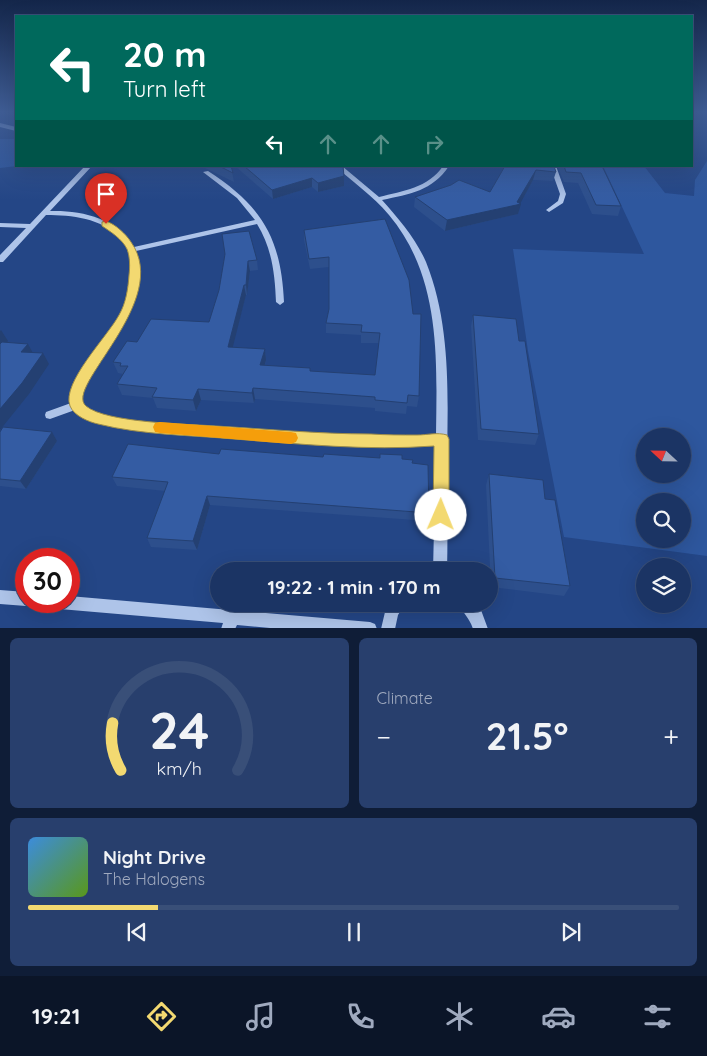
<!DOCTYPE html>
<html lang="en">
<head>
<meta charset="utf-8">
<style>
	body { margin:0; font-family:Quicksand,sans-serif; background:#283f6d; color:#f1f3f6; height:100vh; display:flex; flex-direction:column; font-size:19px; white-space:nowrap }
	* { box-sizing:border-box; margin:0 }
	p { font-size:16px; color:#a0aabf }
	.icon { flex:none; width:28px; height:28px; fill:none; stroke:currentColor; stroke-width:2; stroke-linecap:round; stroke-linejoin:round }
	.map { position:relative; height:628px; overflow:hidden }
	.drawer { display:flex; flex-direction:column; gap:10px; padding:10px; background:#0f1d37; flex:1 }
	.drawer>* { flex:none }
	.guide { position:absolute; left:15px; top:15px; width:678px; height:152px; border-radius:0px; box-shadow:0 5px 20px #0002,0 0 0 1px #394f78; background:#00695c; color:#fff; overflow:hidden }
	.needle { width:32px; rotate:292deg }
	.buttons { position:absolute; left:636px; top:428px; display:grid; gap:10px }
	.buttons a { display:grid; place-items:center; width:55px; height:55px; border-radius:50%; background:#1b3464; box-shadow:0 5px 20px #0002,0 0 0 1px #394f78; font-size:25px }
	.speed { position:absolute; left:15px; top:548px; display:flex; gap:10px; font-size:25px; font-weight:700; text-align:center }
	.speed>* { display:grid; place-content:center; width:65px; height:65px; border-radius:50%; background:#1b3464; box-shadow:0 5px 20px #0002,0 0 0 1px #394f78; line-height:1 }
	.speed .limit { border:8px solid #d22; background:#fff; color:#111 }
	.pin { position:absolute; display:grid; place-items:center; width:42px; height:42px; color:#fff; margin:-51px -21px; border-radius:50% 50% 50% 0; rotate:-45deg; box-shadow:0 0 5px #0007 }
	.pin .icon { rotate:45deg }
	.me { position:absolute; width:55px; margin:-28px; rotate:1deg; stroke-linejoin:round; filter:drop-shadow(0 0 4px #0008) }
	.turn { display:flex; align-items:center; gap:18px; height:105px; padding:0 25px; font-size:22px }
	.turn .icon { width:65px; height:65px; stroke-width:2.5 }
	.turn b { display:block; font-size:35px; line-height:42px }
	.lanes { display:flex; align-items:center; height:48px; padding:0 25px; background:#0003; justify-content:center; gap:25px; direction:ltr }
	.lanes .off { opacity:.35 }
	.big { font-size:38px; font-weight:800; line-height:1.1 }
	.drawer .card { flex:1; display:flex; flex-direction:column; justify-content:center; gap:8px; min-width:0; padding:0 18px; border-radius:8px; background:#283f6d }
	.drawer .dial { align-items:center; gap:0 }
	.dial svg { height:130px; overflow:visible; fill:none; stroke:#394f78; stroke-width:7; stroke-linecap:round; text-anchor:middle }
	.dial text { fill:#f1f3f6; stroke:none }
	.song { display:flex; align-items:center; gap:15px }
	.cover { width:60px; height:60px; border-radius:8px; background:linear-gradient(135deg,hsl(210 70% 55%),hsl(90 70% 35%)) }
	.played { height:5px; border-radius:2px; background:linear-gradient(90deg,#f3d971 20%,#394f78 20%) }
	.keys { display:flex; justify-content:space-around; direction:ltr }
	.heat { display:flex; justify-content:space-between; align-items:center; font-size:28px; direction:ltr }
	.drawer .tiles { flex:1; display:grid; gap:10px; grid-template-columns:1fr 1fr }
	.card:last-child { grid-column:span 2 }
	.trip { position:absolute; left:210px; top:562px; width:288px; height:50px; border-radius:25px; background:#1b3464; box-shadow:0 5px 20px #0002,0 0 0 1px #394f78; font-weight:800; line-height:50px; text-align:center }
	.tabs { display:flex; height:80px; justify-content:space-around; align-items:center; background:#0b1528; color:#a0aabf }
	.tabs .icon { width:35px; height:35px }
	.tabs .current { color:#f3d971 }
	.tabs b { font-size:22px; color:#f1f3f6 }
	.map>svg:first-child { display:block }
</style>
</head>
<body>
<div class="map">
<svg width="707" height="629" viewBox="0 0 707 629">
	<rect width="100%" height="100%" fill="#244686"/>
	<!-- green -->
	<path fill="#2e579e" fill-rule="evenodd" d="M0,139H16L17,166L0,168Z
		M707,161V556L564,537L528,351L513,249L644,254L603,166H644L665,193L694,196L695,180ZM645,436H682V474H645ZM645,501H682V539H645Z"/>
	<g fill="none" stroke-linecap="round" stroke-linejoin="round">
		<!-- stream -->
		<path fill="#a2bdea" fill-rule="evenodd" d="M0,123L16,127V131L0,127Z"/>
		<!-- minor -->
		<path fill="#aec4e9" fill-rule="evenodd" d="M85,166H92L50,211C81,210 117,218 134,247L255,220L237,198L203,172L208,171C262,206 281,238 284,302L280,305L276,302C275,275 272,248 257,224L136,251C149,292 123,327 100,358C93,369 83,381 81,395C79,406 91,411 100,414C135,425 174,424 209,426C285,432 360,438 436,435C437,359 441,277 389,215C372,195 354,183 335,166H342L379,197C403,191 428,188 443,166H449C432,191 410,194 382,200C399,219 416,239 426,262C451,324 448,395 447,461C447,498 448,535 447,571H433L436,444L399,446L316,444L134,429L98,422L77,413L75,410L50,419L46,418L45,415L46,412L71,403C67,377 105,343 117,321C125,308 129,293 130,278C132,264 130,249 120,238C101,218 72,215 46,215L3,262H0V255L26,228L0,227V223L30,224Z
			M550,166H556L566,194L563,203L549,212L546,210L558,201L560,194Z
			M0,590L26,592V601H32L31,604L26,606L0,604Z
			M69,596L370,622L375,624L377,629H281L237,625L235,629H221L223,623L48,608L43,606L41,601H69Z
			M389,604H405L398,615L395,629H381L385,612Z
			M459,604H475L481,610L488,629H473C470,619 463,613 459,604Z"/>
	</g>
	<!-- wall -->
	<path fill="#2d4f8c" d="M201,166H231L234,182Z
		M235,166H343L344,186L318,192L312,187L273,199Z
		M505,166L556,172L553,181L533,180L520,203L518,214L445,231L414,207L415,197L490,192Z
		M557,166H602L621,206L618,216L592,214L578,183L564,182Z
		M385,219L419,396L417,407L407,406L406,414L375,411V408L255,399L254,403L201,400L196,411L157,408L153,398L122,395L117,384L123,374L118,373L113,362L137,342L209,322L219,290L225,254L257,260L258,270L250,271L247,295H246L232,347L265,349L266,360L265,365L311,371L375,375L379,343H361V335L326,333V323L329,309V267L310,269L304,240V230Z
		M473,315L519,341L539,434L535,445L478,440L471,326Z
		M0,432L57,441L26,489L0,486Z
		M219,454L402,459L412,463L429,513L428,521L210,505L197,550L151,547L147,538L165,491L117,486L112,477Z
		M489,474L545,499L570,586L564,596L491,587L486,485Z"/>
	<!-- shaded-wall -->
	<path fill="#244072" d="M536,170L533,180L520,204H521L518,214L445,231L447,220L517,202Z
		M344,176V186L318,192V183Z
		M312,178V187L273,199L272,190Z
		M248,261L250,271L247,295L246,285Z
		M244,285L246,295L230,358L228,347Z
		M1,330L8,341L0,350V331Z
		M28,344L34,355L21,352Z
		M265,349L266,360L262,375L260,365Z
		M43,353L49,364L29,394L0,430V409Z
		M253,388L255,399L254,403L252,393Z
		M198,389L201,400L196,411L193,400Z
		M52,432L57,441L26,489L20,481Z
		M207,496L210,505L197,550L193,541Z"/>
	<!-- building -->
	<path fill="#345ca3" stroke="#244072" d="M219,166H231L233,173Z
		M244,166H343L344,176L318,183L312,178L272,190Z
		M505,166H554L556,172L536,170L517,202L521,204L447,220L415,197L451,185L459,180L490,192Z
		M564,166H602L621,206L596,205L581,173L566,172Z
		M385,219L409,280L413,314H421L419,396L408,395L407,403L375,400V397L253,388L252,393L198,389L193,400L152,397L157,388L117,384L128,366H120L121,363L113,362L127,341L137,342L151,319L209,322L219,290L225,254L222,234L249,231L257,260L248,261L246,285H244L228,347L265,349L260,365L310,368V371L375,375L380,333L361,332L362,325L326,323L329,309V257L309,259L304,230Z
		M473,315L516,319L519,341H525L539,434L481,429Z
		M2,342L28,344L21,352L43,353L22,383L0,409V344Z
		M3,427L52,432L20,481L0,479V432Z
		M128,444L219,454L221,449L323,457L324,454L380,458V454L402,455V459L413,460L412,463L428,465L429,513L207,496L193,541L147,538L168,482L112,477Z
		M489,474L543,480L545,499L555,500L570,586L495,578Z"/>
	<!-- sky -->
	<linearGradient id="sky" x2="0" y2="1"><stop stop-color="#14264a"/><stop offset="0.56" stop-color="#3f5d95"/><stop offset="1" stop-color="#3f5d95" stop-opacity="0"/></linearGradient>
	<rect width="707" height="200" fill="url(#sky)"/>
	<!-- route -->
	<path fill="#f3d971" stroke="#9e8d49" d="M106,221C115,224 126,234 131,242C173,301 63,387 86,406C106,423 188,424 216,426C268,429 319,434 371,434C386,435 402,435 417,435C427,435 437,432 447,435L449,439V515L447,520L441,522L435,520L433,515L434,446C368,451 300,444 234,439C189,435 142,435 98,424C89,422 74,416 70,406C61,383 108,336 119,315C126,303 128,289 129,275C130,267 130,257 127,249C122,239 111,232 102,226V222Z"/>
	<!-- slow -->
	<path fill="#f59e0b" d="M160,422L291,432L296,433L298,438L296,442L291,444L160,433L155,432L153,427L155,423Z"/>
</svg>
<div class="buttons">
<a><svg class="needle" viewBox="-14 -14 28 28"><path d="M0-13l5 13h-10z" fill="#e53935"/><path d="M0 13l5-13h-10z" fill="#a0aabf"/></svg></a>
<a><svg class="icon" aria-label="search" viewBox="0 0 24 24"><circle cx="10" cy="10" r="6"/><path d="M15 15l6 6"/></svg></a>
<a><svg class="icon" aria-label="layers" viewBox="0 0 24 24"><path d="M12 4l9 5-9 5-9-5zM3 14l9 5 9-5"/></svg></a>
</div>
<div class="speed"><div class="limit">30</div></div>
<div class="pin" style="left:106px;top:224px;background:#d93025"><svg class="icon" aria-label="arrive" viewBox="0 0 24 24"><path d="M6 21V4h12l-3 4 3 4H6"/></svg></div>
<svg class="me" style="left:441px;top:515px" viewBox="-20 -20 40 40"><circle r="19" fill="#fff"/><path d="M0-13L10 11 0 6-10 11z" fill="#f3d971"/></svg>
<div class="trip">19:22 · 1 min · 170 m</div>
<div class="guide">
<div class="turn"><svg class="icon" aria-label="left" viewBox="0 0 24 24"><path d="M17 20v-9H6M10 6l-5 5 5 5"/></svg><div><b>20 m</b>Turn left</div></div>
<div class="lanes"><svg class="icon" aria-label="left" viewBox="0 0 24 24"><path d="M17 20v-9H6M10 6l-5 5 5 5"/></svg><svg class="icon off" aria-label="ahead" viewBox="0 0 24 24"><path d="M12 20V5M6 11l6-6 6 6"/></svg><svg class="icon off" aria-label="ahead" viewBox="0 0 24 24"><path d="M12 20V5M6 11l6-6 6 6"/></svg><svg class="icon off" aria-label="right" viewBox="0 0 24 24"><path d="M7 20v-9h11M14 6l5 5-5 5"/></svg></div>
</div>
</div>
<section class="drawer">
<div class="tiles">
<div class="card dial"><svg viewBox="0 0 100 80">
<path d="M14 69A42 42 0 1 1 86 69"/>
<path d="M14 69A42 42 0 0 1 9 40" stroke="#f3d971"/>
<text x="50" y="56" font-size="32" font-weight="700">24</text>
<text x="50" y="72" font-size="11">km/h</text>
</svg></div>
<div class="card"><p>Climate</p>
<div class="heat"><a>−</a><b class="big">21.5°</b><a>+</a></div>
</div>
<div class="card">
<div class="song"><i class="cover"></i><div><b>Night Drive</b><p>The Halogens</p></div></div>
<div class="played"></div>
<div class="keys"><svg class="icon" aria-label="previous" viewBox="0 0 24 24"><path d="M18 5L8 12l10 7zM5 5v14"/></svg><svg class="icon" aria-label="pause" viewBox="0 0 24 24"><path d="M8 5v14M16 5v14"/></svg><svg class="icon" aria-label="next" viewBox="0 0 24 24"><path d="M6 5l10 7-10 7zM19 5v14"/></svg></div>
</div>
</div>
</section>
<nav class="tabs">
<b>19:21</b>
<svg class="icon current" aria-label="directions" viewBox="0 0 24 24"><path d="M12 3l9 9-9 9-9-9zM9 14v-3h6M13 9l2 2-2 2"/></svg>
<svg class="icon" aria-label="music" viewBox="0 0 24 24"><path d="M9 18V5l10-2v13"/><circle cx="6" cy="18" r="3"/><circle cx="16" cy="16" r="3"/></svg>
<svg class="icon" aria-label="phone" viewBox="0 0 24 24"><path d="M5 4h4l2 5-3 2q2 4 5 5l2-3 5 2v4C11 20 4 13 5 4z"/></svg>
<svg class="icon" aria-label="climate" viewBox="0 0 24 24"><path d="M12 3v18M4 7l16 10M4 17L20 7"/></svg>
<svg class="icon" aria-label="car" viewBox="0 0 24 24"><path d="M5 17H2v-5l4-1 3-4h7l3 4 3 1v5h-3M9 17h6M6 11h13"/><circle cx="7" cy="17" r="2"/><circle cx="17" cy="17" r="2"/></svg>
<svg class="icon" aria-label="filters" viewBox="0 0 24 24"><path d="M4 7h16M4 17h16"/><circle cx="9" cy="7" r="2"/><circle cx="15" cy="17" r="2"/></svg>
</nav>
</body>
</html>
